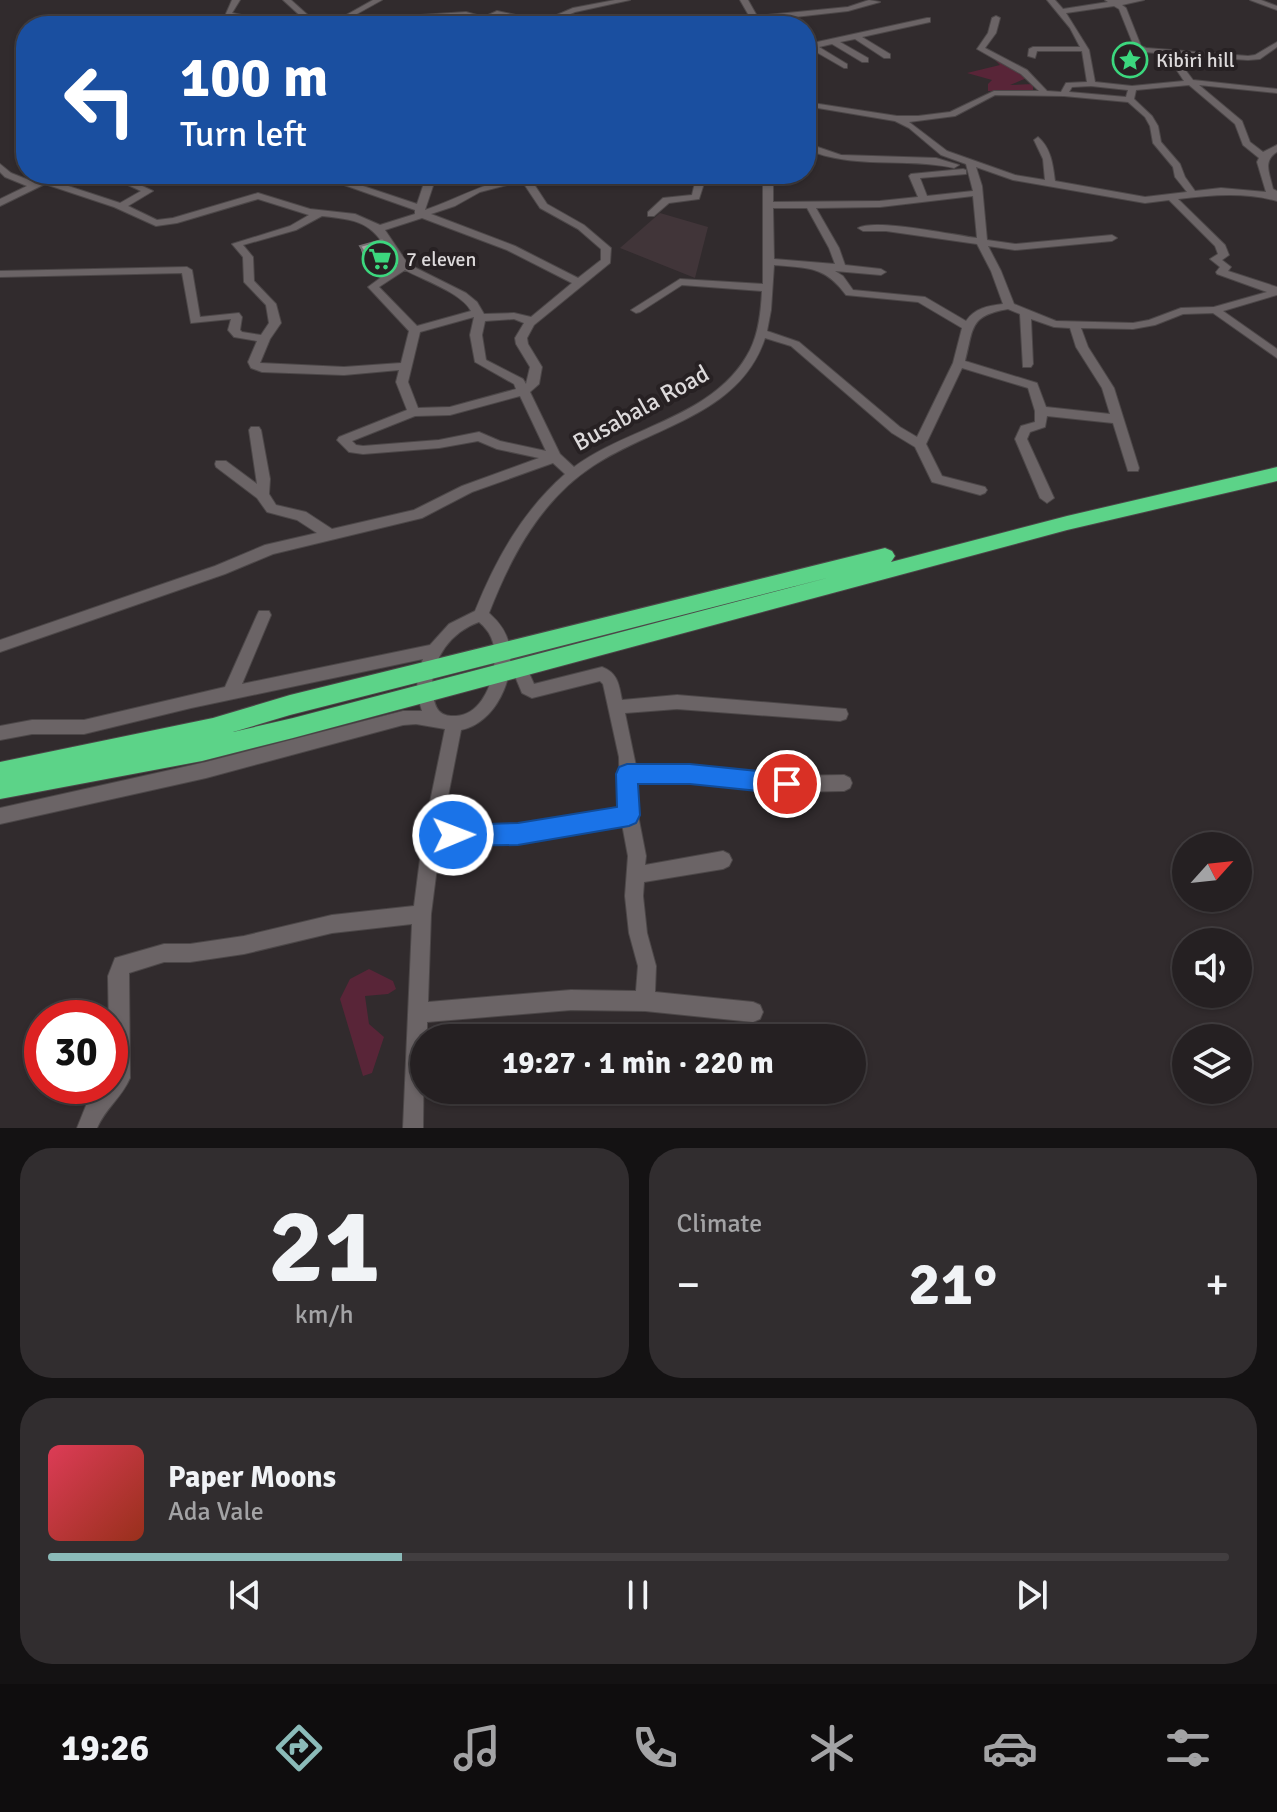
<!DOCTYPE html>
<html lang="en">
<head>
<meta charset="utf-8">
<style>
	body { margin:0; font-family:Signika,sans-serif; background:#312d2f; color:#f1f3f6; height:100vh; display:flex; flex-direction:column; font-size:30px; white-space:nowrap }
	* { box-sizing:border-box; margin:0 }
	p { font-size:26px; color:#a3a3a5 }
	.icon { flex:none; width:44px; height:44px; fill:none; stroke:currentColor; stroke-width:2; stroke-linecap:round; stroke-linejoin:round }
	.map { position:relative; height:1128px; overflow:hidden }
	.panel { display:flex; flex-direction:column; gap:20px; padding:20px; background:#141213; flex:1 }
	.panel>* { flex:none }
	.hud { position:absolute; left:16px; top:16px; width:800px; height:168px; border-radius:32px; box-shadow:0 2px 6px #0004,0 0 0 2px #423e40; background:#1a4fa0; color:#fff; overflow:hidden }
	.needle { width:52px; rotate:63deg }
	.controls { position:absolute; left:1172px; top:832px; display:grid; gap:16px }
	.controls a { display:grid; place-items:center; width:80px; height:80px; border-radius:50%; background:#252022; box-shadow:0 2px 6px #0004,0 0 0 2px #423e40; font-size:40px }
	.speed { position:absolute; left:24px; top:1000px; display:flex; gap:16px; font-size:40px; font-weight:700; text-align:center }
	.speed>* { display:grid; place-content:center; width:104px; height:104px; border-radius:50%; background:#252022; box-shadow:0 2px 6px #0004,0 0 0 2px #423e40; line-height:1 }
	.speed .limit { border:12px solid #d22; background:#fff; color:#111 }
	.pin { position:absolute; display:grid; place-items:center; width:68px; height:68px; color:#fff; margin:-34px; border:4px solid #fff; border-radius:50%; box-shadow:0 2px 8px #0007 }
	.me { position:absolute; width:88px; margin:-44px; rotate:89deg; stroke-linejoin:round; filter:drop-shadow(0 0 6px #0008) }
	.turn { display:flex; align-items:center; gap:28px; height:168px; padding:0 32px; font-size:36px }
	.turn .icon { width:104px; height:104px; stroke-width:2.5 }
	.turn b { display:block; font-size:56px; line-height:68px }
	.big { font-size:60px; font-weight:800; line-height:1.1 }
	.panel .card { flex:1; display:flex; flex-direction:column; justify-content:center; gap:12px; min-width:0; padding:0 28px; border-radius:32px; background:#312d2f }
	.panel .dial { align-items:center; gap:0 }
	.dial b { font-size:104px; line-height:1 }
	.song { display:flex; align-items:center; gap:24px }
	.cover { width:96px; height:96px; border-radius:12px; background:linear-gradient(135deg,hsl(350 70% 55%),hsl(10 70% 35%)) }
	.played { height:8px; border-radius:4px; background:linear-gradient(90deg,#8bbbb9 30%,#423e40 30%) }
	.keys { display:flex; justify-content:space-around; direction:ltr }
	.heat { display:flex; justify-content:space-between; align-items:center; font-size:44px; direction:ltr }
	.panel .tiles { flex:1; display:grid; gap:20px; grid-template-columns:1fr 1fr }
	.card:last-child { grid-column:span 2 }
	.trip { position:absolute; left:410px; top:1024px; width:456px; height:80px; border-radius:40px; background:#252022; box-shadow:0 2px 6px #0004,0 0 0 2px #423e40; font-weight:800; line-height:80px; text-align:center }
	.tabs { display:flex; height:128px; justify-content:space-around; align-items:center; background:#0f0d0e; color:#a3a3a5 }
	.tabs .icon { width:56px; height:56px }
	.tabs .on { color:#8bbbb9 }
	.tabs b { font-size:36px; color:#f1f3f6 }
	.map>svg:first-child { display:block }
</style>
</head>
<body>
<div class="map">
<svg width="1277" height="1128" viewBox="0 0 1277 1128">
	<rect width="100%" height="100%" fill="#312b2d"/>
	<!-- built -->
	<path fill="#413539" d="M660,213L708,227L695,278L620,248Z"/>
	<!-- green -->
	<path fill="#592538" d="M996,61C1010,61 1017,74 1029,77L1010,85L1033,84V92L988,91V84L992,80L967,73L1000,65Z
		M369,969L393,981L396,989L388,994L365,996L369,1024L384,1037L372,1073L363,1076L340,999L350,979Z"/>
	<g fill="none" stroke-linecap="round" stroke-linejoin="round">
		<!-- minor casing -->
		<g stroke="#4c4748" stroke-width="2">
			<path id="minor" d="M232,0H240L232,13L266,20L306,21L283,0H291L320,26L266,24L225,16Z
				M373,0H382L346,20L466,12L484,17L497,11L543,21L573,8L615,0H630L575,12L544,25L498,15L485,22L466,16L336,25L332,23Z
				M740,0H748L757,16L848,7L869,0L880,2L848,11L760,21L763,26H755Z
				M1047,0H1055L1063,9L1108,2L1105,0H1144L1122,5L1126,8L1141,46L1146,48L1248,56L1255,55L1277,42V47L1260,59L1248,60L1174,55L1193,80L1277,89V93L1199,85L1242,121L1250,142L1263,152L1277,145V152C1262,161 1270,174 1273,189L1277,191V201C1244,192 1212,195 1178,199L1225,245L1229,255L1222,260L1231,267L1228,271L1277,287V295L1223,311L1277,349V358L1213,313L1183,314L1155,325L1133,329L1081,328L1088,347L1114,388L1139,468L1138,471H1128L1113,423L1047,416L1045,427L1030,432L1027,439L1054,498L1047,503L1040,498L1015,439L1021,426L1035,422V411L1028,388L962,368L926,444L942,476L985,487L987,490L985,493L980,495L932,482L915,447L892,433L791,346L765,338C740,415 653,426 593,466C541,500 511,556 489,613C499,622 506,631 509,644C516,677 496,723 461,730L442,827L518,826L620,808L619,757L603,684L600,681L532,698L522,693L512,669L515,664L520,663L525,664L534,684L602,667C618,673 619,685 622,700L677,695L846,709L848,714L846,719L840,721L677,709L625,713L636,766H690L787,776L844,775L850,778L852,783L850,788L844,791L787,792L690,782H636L638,815L646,856L645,865L723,851L729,854L732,860L729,866L723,869L644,882L643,896L647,933L656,966L655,992L753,1002L760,1005L763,1012L760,1019L753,1022L645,1011L571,1010L427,1022V1038H424L423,1128H403L412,924L332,933L244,954L190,962H164L129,973L130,1078C122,1097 105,1109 97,1128H77L87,1103L101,1086H110L108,976L115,958L164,944H190L244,936L332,915L414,906L423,836L445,729L416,724L403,725L206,778L0,824V808L206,762L403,711H422C416,693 415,677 423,659L191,708L84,734H32L0,740V726L32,720H84L225,687L257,615L259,611H269L271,615L242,684L430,645L449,624L475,611C496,559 522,512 565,474L553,463L472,492L422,518L273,554L225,574L0,652V640L215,566L265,545L317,533L297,520L267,512L257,498L216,467L215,464L216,461H226L257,484L249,430L251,427H259L261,430L270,479L269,494L276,505L306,512L332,529L414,510L462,486L539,458L497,449L478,441L439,448L363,454L349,452L337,440L339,437L407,410L396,382L399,370L344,375L262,372L251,368L248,362L257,341L234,337L228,330L231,319L191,323L182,273L0,277V271L187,267L192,270L200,317L239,313L242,317L240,330L242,332L261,335L269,323L266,305L244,282L243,257L232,244L290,226L309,215L258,199L177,223L156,226L114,207L45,184L0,206V199L27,186L5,177L0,172V164L11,173L34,182L52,174H64L53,181L120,203L141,191L115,179L123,177L153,191L128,206L157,220L173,218L258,193L310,209L355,214L380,225L415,214V210L313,174H327L417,204L427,174H437L425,210C464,197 498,174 541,174L530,178L547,204L584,225L611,248L610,263L534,325L527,338L528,344L542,367L539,384L530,392L560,454L574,467C629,426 716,417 750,350C759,332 761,311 762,291L682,285L640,312L636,313L631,310L680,279L763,284V174H773V202L880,201L918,197L909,176L911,174L963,169L966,170V174L920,178L927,196L973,191L966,164L941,155L909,128L895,121L806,106V102L897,116H918L950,112L994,91H1039L1021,74L977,49L988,33L992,18L996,16L1000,18L996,33L985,48L1027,70L1047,91L1061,92L1066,83L1087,82L1082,51H1037L1035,58L1028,56L1029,49L1033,47H1080L1070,28ZM1114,6L1119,9L1135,49L1145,52L1166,54L1184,81L1132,86L1095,82L1089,50L1066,13ZM1189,85L1235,124L1243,145L1259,158L1257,162L1266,192L1221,188L1195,191L1185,177L1180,164L1161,142L1158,126L1152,116L1134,99L1136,90ZM1091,86L1128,90L1126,97L1069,92L1072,87ZM995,95L1064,96L1128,102L1145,117L1150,126L1153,143L1173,167L1175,177L1187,192L1145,197L1055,181C1053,165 1051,148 1038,137L1034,140L1043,159L1045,180L1015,175L947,151L909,122L955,116ZM976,167L1013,180L1145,203L1169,200L1215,246L1218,254L1210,259L1220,267L1216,272L1217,274L1267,292L1214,307L1181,308L1149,320L1133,323L1056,321L1014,304L1001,271L988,246L1015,250L1112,241L1117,238L1112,235L1015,244L987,240L982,186ZM522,181L540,208L578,229L601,249V260L578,278L515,246L431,214L455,206L480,192ZM973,196L977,238C953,235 875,218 858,228L863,231H886L977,244L991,271L1003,304C987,306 975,308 966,321L925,297L853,290L843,276L835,271L881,275L886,272L881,269L845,265L839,248L816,208L880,207ZM773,208H807L829,248L835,264L774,259ZM322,216C370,221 372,226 398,265L368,287L409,331L401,363L344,367L260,363L270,339L281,323L276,304L254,281L253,257L243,245L296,230ZM422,218L507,250L572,283L531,317L514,313L484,314L477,302L466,293L408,264L385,230ZM774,265C808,268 825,266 846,295L918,302L962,328L953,363L917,437L900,427L799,342L767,331L771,310ZM405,270C423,280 462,293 471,311L417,326L379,287ZM1008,309L1020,314L1023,367H1031L1033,364L1031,319L1054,327L1070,328L1076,347L1102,388L1110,414L1046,407L1037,383L965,361C974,327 969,316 1008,309ZM474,317L470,335L475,362L514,384L516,389L450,407L418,408L408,382L420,332ZM514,319L524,323L515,338L516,344L530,367L526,384L523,379L486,360L482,335L485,321ZM520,396L546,451L500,441L479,432L439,440L363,446L356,445L352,441L415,416L450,415ZM479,622C495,635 497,652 493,672C490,690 478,715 456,716C450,716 444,716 439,711C434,706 433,695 432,688C432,658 451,632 479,622ZM622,824L628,856L625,896L629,933L638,966L636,991L571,990L428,1002L431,914L440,844L518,842Z
				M1250,0H1261L1277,6V10Z
				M927,18H930V22L862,37L890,54V58H884L855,39L840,42L868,58V62H862L832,44L819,47L847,64V68H844L811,49L806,50L808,44Z
				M806,143L841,155L936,158L959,165L954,168C905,157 853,170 806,149Z
				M552,174L590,177L591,174H601L595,182L592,183Z
				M697,174H707L699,199L669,203L654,216H648V212L663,198L692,195Z"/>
		</g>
		<!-- highway casing -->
		<g stroke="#4c4748" stroke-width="2">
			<path id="highway" d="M1277,467V481L1067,530L293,738L202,761L0,799V762L213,718L290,695L885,548L892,551L895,556L891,562L1067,516ZM831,577L293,718L233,732L290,715Z"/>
		</g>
		<!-- minor -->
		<use href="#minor" fill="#6b6466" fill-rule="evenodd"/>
		<!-- highway -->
		<use href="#highway" fill="#5cd388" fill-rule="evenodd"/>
	</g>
	<!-- wall -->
	<path fill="#918b8d" d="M360,246L393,263L373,272L363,256Z"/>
	<!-- shaded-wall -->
	<path fill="#767173" d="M391,253L393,263L373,272L370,261Z"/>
	<!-- building -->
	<path fill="#a9a2a4" stroke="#767173" stroke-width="2" d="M382,240L391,253L370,261L360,246Z"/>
	<!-- route -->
	<path fill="#1a73e8" stroke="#114b97" stroke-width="2" d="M627,764H690L787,774L794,777L797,784L794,792L787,794L690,784H638L640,815L636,823L629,826L518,845L453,846L445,843L441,835L445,828L453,825L518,823L617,807L616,774L619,767Z"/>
	<!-- icons -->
	<defs>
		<g id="sight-ring" transform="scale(1.8)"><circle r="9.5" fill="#272123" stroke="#3cd77e" stroke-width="1.5"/><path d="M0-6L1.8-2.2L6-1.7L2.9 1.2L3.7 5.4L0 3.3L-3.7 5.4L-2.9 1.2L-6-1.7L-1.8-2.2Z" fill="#3cd77e"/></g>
		<g id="supermarket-ring" transform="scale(1.8)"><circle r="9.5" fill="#272123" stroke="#3cd77e" stroke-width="1.5"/><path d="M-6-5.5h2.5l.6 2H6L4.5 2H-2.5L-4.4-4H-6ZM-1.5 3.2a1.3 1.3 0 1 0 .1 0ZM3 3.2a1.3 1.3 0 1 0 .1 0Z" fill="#3cd77e"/></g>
	</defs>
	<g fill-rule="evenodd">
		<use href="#sight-ring" x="1130" y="60"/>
		<use href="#supermarket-ring" x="380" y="259"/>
	</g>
	<g text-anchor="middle" stroke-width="8" stroke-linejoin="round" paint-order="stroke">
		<!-- far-poi labels -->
		<g font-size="20" fill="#dddadb" stroke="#272123" text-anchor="start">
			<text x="1156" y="67">Kibiri hill</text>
			<text x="406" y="266">7 eleven</text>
		</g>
		<!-- street labels -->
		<g font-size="24" fill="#dddadb" stroke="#272123">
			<text transform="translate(641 408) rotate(-29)" y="8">Busabala Road</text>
		</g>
	</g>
</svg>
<div class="controls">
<a><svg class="needle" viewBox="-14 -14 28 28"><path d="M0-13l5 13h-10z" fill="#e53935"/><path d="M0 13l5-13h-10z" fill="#a3a3a5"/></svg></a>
<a><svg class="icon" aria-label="sound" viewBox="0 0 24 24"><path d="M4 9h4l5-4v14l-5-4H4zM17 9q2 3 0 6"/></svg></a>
<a><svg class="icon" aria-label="layers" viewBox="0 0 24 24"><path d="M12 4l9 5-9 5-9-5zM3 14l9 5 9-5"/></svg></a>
</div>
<div class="speed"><div class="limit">30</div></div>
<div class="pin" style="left:787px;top:784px;background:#d93025"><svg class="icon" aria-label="arrive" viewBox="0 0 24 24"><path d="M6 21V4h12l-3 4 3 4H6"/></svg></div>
<svg class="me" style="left:453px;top:835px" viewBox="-20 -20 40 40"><circle r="17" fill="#1a73e8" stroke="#fff" stroke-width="3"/><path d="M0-11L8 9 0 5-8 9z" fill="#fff"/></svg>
<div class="trip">19:27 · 1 min · 220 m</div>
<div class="hud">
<div class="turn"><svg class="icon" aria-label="left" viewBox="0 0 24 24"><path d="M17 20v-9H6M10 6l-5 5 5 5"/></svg><div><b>100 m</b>Turn left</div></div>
</div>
</div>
<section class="panel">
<div class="tiles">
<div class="card dial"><b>21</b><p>km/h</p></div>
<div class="card"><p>Climate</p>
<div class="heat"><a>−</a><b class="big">21°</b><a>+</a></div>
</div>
<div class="card">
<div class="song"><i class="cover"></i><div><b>Paper Moons</b><p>Ada Vale</p></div></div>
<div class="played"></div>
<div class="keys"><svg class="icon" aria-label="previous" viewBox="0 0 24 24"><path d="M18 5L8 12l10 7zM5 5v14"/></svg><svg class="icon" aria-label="pause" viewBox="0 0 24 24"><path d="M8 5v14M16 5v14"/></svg><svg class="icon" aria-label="next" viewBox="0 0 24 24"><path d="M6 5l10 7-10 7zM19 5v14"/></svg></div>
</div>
</div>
</section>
<nav class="tabs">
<b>19:26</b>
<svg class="icon on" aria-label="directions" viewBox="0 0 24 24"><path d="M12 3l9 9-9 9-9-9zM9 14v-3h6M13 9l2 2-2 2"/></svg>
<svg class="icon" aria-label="music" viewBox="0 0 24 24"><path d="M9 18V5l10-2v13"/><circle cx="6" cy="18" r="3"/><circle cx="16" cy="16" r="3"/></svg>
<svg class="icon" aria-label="phone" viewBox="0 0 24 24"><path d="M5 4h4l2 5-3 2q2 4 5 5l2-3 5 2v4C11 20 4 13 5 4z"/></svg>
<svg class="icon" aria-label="climate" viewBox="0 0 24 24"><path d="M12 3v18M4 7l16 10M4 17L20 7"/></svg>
<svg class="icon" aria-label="car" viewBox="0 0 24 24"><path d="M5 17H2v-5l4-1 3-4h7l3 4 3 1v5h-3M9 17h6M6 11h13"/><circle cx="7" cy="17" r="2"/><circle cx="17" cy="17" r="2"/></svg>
<svg class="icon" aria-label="filters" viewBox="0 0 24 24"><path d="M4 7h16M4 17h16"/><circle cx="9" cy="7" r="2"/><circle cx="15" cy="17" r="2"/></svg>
</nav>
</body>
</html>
